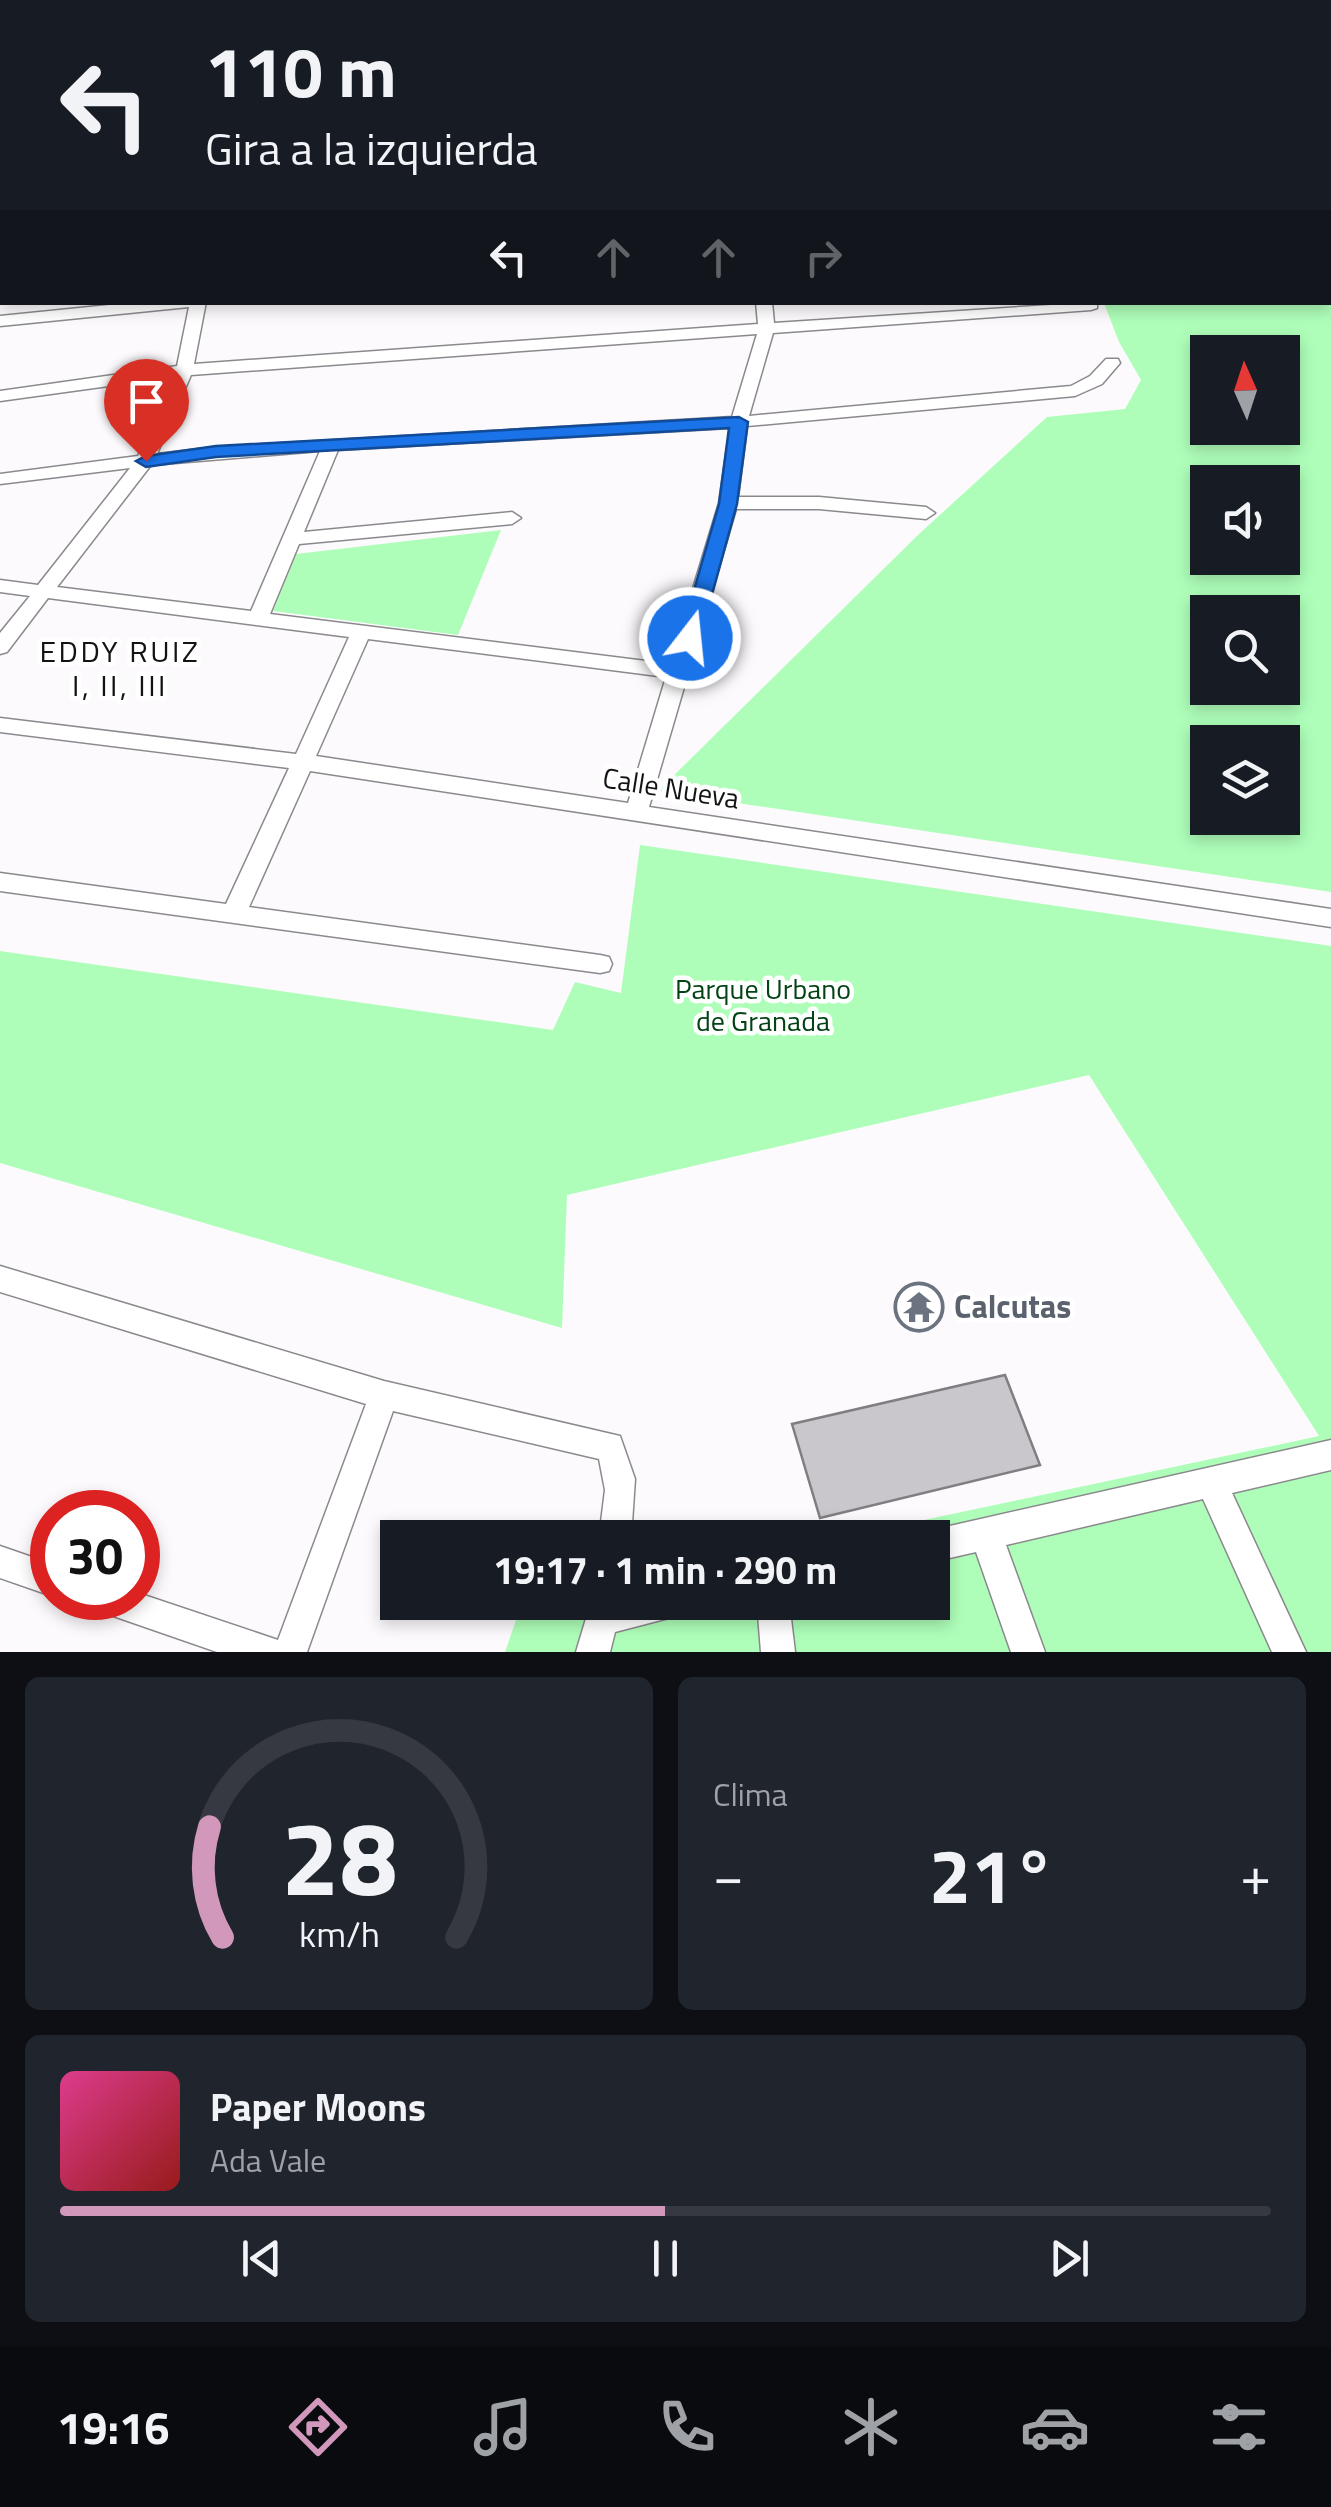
<!DOCTYPE html>
<html lang="es">
<head>
<meta charset="utf-8">
<style>
	body { margin:0; font-family:"Titillium Web",sans-serif; background:#20242c; color:#f1f3f6; height:100vh; display:flex; flex-direction:column; font-size:38px; white-space:nowrap }
	* { box-sizing:border-box; margin:0 }
	p { font-size:32px; color:#9ea1a6 }
	.icon { flex:none; width:55px; height:55px; fill:none; stroke:currentColor; stroke-width:2; stroke-linecap:round; stroke-linejoin:round }
	.map { position:relative; height:1652px; overflow:hidden }
	.details { display:flex; flex-direction:column; gap:25px; padding:25px; background:#0d0f14; flex:1 }
	.details>* { flex:none }
	.guide { position:absolute; left:0px; top:0px; width:1332px; height:305px; box-shadow:0 5px 15px #0003; background:#171b24; color:#f1f3f6; overflow:hidden }
	.needle { width:65px; rotate:357deg }
	.buttons { position:absolute; left:1190px; top:335px; display:grid; gap:20px }
	.buttons a { display:grid; place-items:center; width:110px; height:110px; border-radius:0px; background:#171b24; box-shadow:0 5px 15px #0003; font-size:50px }
	.speed { position:absolute; left:30px; top:1490px; display:flex; gap:20px; font-size:50px; font-weight:700; text-align:center }
	.speed>* { display:grid; place-content:center; width:130px; height:130px; border-radius:50%; background:#171b24; box-shadow:0 5px 15px #0003; line-height:1 }
	.speed .limit { border:15px solid #d22; background:#fff; color:#111 }
	.pin { position:absolute; display:grid; place-items:center; width:85px; height:85px; color:#fff; margin:-102px -42px; border-radius:50% 50% 50% 0; rotate:-45deg; box-shadow:0 0 10px #0007 }
	.pin .icon { rotate:45deg }
	.me { position:absolute; width:110px; margin:-55px; rotate:16deg; stroke-linejoin:round; filter:drop-shadow(0 0 8px #0008) }
	.turn { display:flex; align-items:center; gap:35px; height:210px; padding:0 40px; font-size:45px }
	.turn .icon { width:130px; height:130px; stroke-width:2.5 }
	.turn b { display:block; font-size:70px; line-height:85px }
	.lanes { display:flex; align-items:center; height:95px; padding:0 40px; background:#0003; justify-content:center; gap:50px; direction:ltr }
	.lanes .off { opacity:.35 }
	.big { font-size:75px; font-weight:700; line-height:1.1 }
	.details .card { flex:1; display:flex; flex-direction:column; justify-content:center; gap:15px; min-width:0; padding:0 35px; border-radius:15px; background:#20242c }
	.details .dial { align-items:center; gap:0 }
	.dial svg { height:260px; overflow:visible; fill:none; stroke:#363941; stroke-width:7; stroke-linecap:round; text-anchor:middle }
	.dial text { fill:#f1f3f6; stroke:none }
	.song { display:flex; align-items:center; gap:30px }
	.cover { width:120px; height:120px; border-radius:15px; background:linear-gradient(135deg,hsl(330 70% 55%),hsl(0 70% 35%)) }
	.played { height:10px; border-radius:5px; background:linear-gradient(90deg,#d198bc 50%,#363941 50%) }
	.keys { display:flex; justify-content:space-around; direction:ltr }
	.heat { display:flex; justify-content:space-between; align-items:center; font-size:55px; direction:ltr }
	.details .tiles { flex:1; display:grid; gap:25px; grid-template-columns:1fr 1fr }
	.card:last-child { grid-column:span 2 }
	.trip { position:absolute; left:380px; top:1520px; width:570px; height:100px; border-radius:0px; background:#171b24; box-shadow:0 5px 15px #0003; font-weight:700; line-height:100px; text-align:center }
	.tab-bar { display:flex; height:160px; justify-content:space-around; align-items:center; background:#090b0e; color:#9ea1a6 }
	.tab-bar .icon { width:70px; height:70px }
	.tab-bar .current { color:#d198bc }
	.tab-bar b { font-size:45px; color:#f1f3f6 }
	.map>svg:first-child { display:block }
</style>
</head>
<body>
<div class="map">
<svg width="1331" height="1652" viewBox="0 0 1331 1652">
	<rect width="100%" height="100%" fill="#fdfafe"/>
	<!-- green -->
	<path fill="#aefeb9" fill-rule="evenodd" d="M1331,79V892L658,791L919,534L1047,417L1125,409L1141,380L1119,342L1104,303L1330,302ZM1282,352V428H1208V352ZM1282,482V558H1208V482ZM1282,612V688H1208V612ZM1282,742V818H1208V742Z
		M501,530L458,635L273,611L296,554Z
		M640,845L1331,946V1652H505L522,1603L932,1602V1538L844,1537L1319,1436L1089,1075L567,1195L562,1328L0,1163V951L553,1030L575,982L621,993Z"/>
	<!-- building -->
	<path fill="#c9c7cc" stroke="#7f7e82" stroke-width="2.5" d="M1005,1375L1040,1465L820,1518L792,1424Z"/>
	<g fill="none" stroke-linecap="round" stroke-linejoin="round">
		<!-- street casing -->
		<g stroke="#8b898d" stroke-width="3">
			<path id="street" d="M285,0H297V2H285Z
				M1121,0H1133V2H1121Z
				M1239,0H1251L1252,2H1240Z
				M0,63H2V71H0Z
				M0,102H2V110H0Z
				M139,302H206L194,364L758,324L756,302H772L774,323L1097,302V308L1091,310L773,333L749,416L1071,386L1090,376L1106,359H1118L1120,363L1102,384L1075,396L747,426L738,497H819L926,507L935,513L926,519L819,509H736L689,669L691,672L687,677L649,807L1331,909V927L310,771L249,907L600,955L609,957L612,964L609,971L600,973L0,891V873L226,904L289,768L0,732V718L296,754L349,637L48,598L7,652L0,654V633L30,596L0,592V580L38,585L130,468L0,484V474L138,456L174,377L0,401V391L177,366L189,307L0,326V316ZM757,334L732,417L216,447L157,454L191,375ZM730,428L719,503L670,664L270,614L299,544L512,524L521,518L512,512L304,532L338,450ZM320,451L251,611L57,587L151,465ZM368,639L666,677L628,803L316,756Z
				M0,1266L384,1381L620,1436L635,1479L631,1538H599L605,1490L599,1459L393,1411L307,1652H217L93,1609L88,1598H138V1593L278,1640L366,1404L0,1292Z
				M1331,1440V1470L1232,1493L1306,1652H1272L1203,1499L1006,1545L1045,1652H1011L976,1552L932,1562V1538H920L932,1530Z
				M0,1546L52,1564V1596L0,1578Z
				M591,1602H693L688,1613L615,1632L610,1652H576Z
				M757,1602H789L795,1652H761Z"/>
		</g>
		<!-- street -->
		<use href="#street" fill="#fff" fill-rule="evenodd"/>
	</g>
	<!-- route -->
	<path fill="#1a73e8" stroke="#114b97" stroke-width="2.5" d="M739,417L748,422L737,504L700,638L690,645L680,638L719,504L729,428L216,457L146,467L136,461L146,456L216,446Z"/>
	<!-- icons -->
	<defs>
		<g id="temple-ring" transform="scale(2.5)"><circle r="9.5" fill="#fff" stroke="#6b7280" stroke-width="1.5"/><path d="M0-6L5-2H3V0L6.5 2.5H4V6H1.5V3h-3V6H-4V2.5H-6.5L-3 0V-2H-5Z" fill="#6b7280"/></g>
	</defs>
	<g fill-rule="evenodd">
		<use href="#temple-ring" x="919" y="1307"/>
	</g>
	<g text-anchor="middle" stroke-width="9" stroke-linejoin="round" paint-order="stroke">
		<!-- street labels -->
		<g font-size="28" fill="#141314" stroke="#fff">
			<text transform="translate(671 788) rotate(9)" y="10">Calle Nueva</text>
		</g>
		<!-- park labels -->
		<g font-size="28" fill="#024316" stroke="#fff">
			<text x="763" y="999">Parque Urbano<tspan x="763" dy="32">de Granada</tspan></text>
		</g>
		<!-- neighbourhood labels -->
		<g font-size="30" letter-spacing="2.5" fill="#141314" stroke="#fff">
			<text x="120" y="662">EDDY RUIZ<tspan x="120" dy="34">I, II, III</tspan></text>
		</g>
		<!-- near-worship labels -->
		<g font-size="32" font-weight="bold" fill="#5b616d" stroke="#fff" text-anchor="start">
			<text x="954" y="1318">Calcutas</text>
		</g>
	</g>
</svg>
<div class="buttons">
<a><svg class="needle" viewBox="-14 -14 28 28"><path d="M0-13l5 13h-10z" fill="#e53935"/><path d="M0 13l5-13h-10z" fill="#9ea1a6"/></svg></a>
<a><svg class="icon" aria-label="sound" viewBox="0 0 24 24"><path d="M4 9h4l5-4v14l-5-4H4zM17 9q2 3 0 6"/></svg></a>
<a><svg class="icon" aria-label="search" viewBox="0 0 24 24"><circle cx="10" cy="10" r="6"/><path d="M15 15l6 6"/></svg></a>
<a><svg class="icon" aria-label="layers" viewBox="0 0 24 24"><path d="M12 4l9 5-9 5-9-5zM3 14l9 5 9-5"/></svg></a>
</div>
<div class="speed"><div class="limit">30</div></div>
<div class="pin" style="left:146px;top:461px;background:#d93025"><svg class="icon" aria-label="arrive" viewBox="0 0 24 24"><path d="M6 21V4h12l-3 4 3 4H6"/></svg></div>
<svg class="me" style="left:690px;top:638px" viewBox="-20 -20 40 40"><circle r="17" fill="#1a73e8" stroke="#fff" stroke-width="3"/><path d="M0-11L8 9 0 5-8 9z" fill="#fff"/></svg>
<div class="trip">19:17 · 1 min · 290 m</div>
<div class="guide">
<div class="turn"><svg class="icon" aria-label="left" viewBox="0 0 24 24"><path d="M17 20v-9H6M10 6l-5 5 5 5"/></svg><div><b>110 m</b>Gira a la izquierda</div></div>
<div class="lanes"><svg class="icon" aria-label="left" viewBox="0 0 24 24"><path d="M17 20v-9H6M10 6l-5 5 5 5"/></svg><svg class="icon off" aria-label="ahead" viewBox="0 0 24 24"><path d="M12 20V5M6 11l6-6 6 6"/></svg><svg class="icon off" aria-label="ahead" viewBox="0 0 24 24"><path d="M12 20V5M6 11l6-6 6 6"/></svg><svg class="icon off" aria-label="right" viewBox="0 0 24 24"><path d="M7 20v-9h11M14 6l5 5-5 5"/></svg></div>
</div>
</div>
<section class="details">
<div class="tiles">
<div class="card dial"><svg viewBox="0 0 100 80">
<path d="M14 69A42 42 0 1 1 86 69"/>
<path d="M14 69A42 42 0 0 1 10 35" stroke="#d198bc"/>
<text x="50" y="56" font-size="32" font-weight="700">28</text>
<text x="50" y="72" font-size="11">km/h</text>
</svg></div>
<div class="card"><p>Clima</p>
<div class="heat"><a>−</a><b class="big">21°</b><a>+</a></div>
</div>
<div class="card">
<div class="song"><i class="cover"></i><div><b>Paper Moons</b><p>Ada Vale</p></div></div>
<div class="played"></div>
<div class="keys"><svg class="icon" aria-label="previous" viewBox="0 0 24 24"><path d="M18 5L8 12l10 7zM5 5v14"/></svg><svg class="icon" aria-label="pause" viewBox="0 0 24 24"><path d="M8 5v14M16 5v14"/></svg><svg class="icon" aria-label="next" viewBox="0 0 24 24"><path d="M6 5l10 7-10 7zM19 5v14"/></svg></div>
</div>
</div>
</section>
<nav class="tab-bar">
<b>19:16</b>
<svg class="icon current" aria-label="directions" viewBox="0 0 24 24"><path d="M12 3l9 9-9 9-9-9zM9 14v-3h6M13 9l2 2-2 2"/></svg>
<svg class="icon" aria-label="music" viewBox="0 0 24 24"><path d="M9 18V5l10-2v13"/><circle cx="6" cy="18" r="3"/><circle cx="16" cy="16" r="3"/></svg>
<svg class="icon" aria-label="phone" viewBox="0 0 24 24"><path d="M5 4h4l2 5-3 2q2 4 5 5l2-3 5 2v4C11 20 4 13 5 4z"/></svg>
<svg class="icon" aria-label="climate" viewBox="0 0 24 24"><path d="M12 3v18M4 7l16 10M4 17L20 7"/></svg>
<svg class="icon" aria-label="car" viewBox="0 0 24 24"><path d="M5 17H2v-5l4-1 3-4h7l3 4 3 1v5h-3M9 17h6M6 11h13"/><circle cx="7" cy="17" r="2"/><circle cx="17" cy="17" r="2"/></svg>
<svg class="icon" aria-label="filters" viewBox="0 0 24 24"><path d="M4 7h16M4 17h16"/><circle cx="9" cy="7" r="2"/><circle cx="15" cy="17" r="2"/></svg>
</nav>
</body>
</html>
